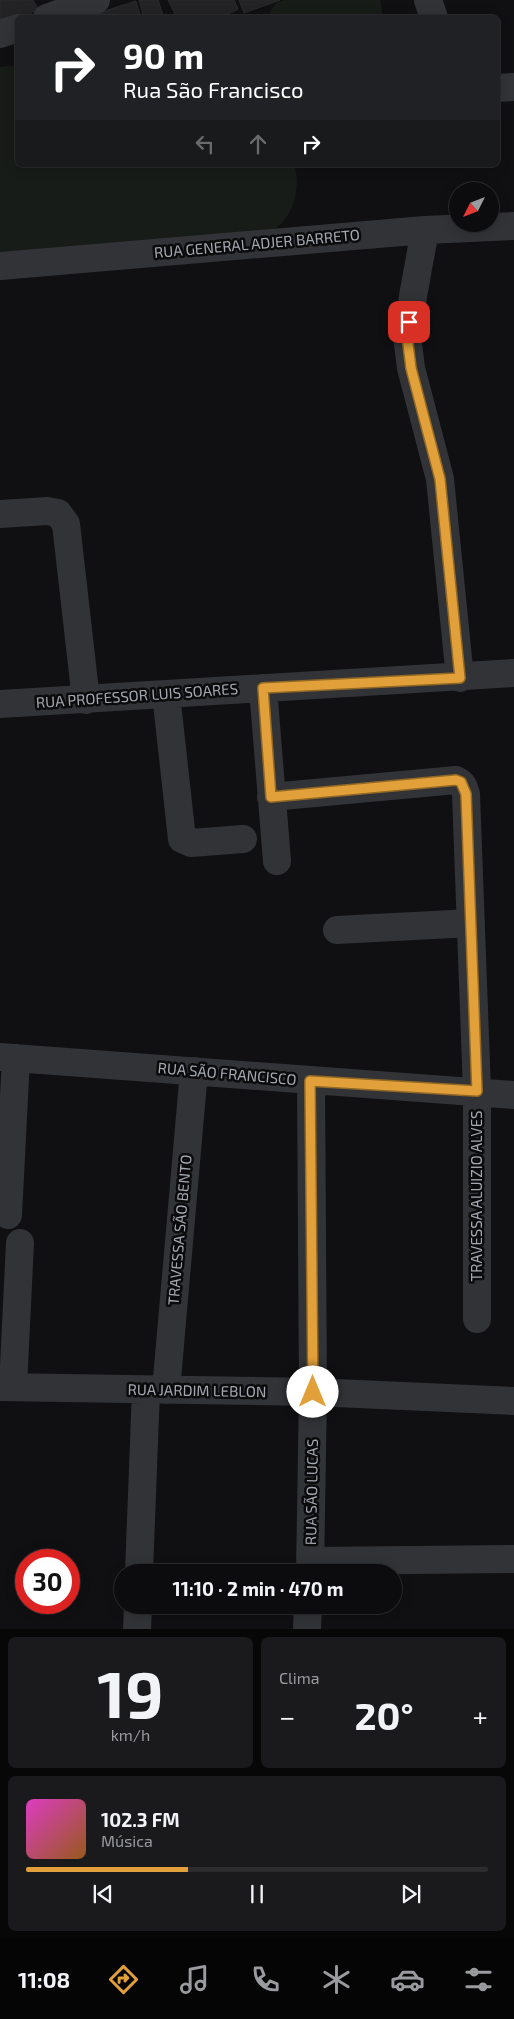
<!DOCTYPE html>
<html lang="pt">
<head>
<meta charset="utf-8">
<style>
	body { margin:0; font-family:"Exo 2",sans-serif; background:#1a1a1c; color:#f1f3f6; height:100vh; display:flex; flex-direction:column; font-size:19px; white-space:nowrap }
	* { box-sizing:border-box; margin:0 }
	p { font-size:16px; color:#9a9b9e }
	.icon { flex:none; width:28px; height:28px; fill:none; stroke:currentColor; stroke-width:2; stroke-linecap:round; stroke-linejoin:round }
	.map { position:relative; height:1629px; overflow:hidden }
	.sheet { display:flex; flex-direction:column; gap:8px; padding:8px; background:#070708; flex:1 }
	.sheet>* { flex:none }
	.guide { position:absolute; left:15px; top:15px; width:485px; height:152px; border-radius:8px; box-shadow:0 2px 12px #0003,0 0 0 1px #2c2c2e; background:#202124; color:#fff; overflow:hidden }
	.needle { width:32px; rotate:228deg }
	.fabs { position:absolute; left:449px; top:182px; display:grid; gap:10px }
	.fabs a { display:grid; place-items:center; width:50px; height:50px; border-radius:50%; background:#0c0c0e; box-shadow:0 2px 12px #0003,0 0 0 1px #2c2c2e; font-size:25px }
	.speed { position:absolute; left:15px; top:1549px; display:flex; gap:10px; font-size:25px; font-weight:700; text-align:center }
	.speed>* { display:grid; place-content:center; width:65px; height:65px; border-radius:50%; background:#0c0c0e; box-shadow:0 2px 12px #0003,0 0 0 1px #2c2c2e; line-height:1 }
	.speed .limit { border:8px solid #d22; background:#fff; color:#111 }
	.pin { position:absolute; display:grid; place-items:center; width:42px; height:42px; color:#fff; margin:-21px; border-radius:10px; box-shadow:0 2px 8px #0006 }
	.me { position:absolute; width:55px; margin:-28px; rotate:0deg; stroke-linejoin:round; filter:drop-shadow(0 0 4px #0008) }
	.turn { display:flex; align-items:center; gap:18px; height:105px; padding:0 25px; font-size:22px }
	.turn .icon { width:65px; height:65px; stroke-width:2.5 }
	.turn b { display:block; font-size:35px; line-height:42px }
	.lanes { display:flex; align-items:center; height:48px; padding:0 25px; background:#0003; justify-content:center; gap:25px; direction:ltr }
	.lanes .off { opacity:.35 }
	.big { font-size:38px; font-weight:700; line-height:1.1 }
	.sheet .widget { flex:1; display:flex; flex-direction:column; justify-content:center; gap:8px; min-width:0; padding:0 18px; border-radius:8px; background:#1a1a1c }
	.sheet .dial { align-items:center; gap:0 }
	.dial b { font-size:65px; line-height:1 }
	.song { display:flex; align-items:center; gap:15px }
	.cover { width:60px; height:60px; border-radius:8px; background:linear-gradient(135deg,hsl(310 70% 55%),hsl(30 70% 35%)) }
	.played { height:5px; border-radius:2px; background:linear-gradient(90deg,#e1a039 35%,#2c2c2e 35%) }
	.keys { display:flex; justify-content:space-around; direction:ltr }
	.heat { display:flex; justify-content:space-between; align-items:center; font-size:28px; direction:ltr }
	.sheet .tiles { flex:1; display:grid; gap:8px; grid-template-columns:1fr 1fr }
	.widget:last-child { grid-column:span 2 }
	.trip { position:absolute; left:114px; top:1564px; width:288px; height:50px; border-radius:25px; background:#0c0c0e; box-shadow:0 2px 12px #0003,0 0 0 1px #2c2c2e; font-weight:700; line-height:50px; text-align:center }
	.menu { display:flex; height:80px; justify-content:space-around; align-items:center; background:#050506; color:#9a9b9e }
	.menu .icon { width:35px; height:35px }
	.menu .on { color:#e1a039 }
	.menu b { font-size:22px; color:#f1f3f6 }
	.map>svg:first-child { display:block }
</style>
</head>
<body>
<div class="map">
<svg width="514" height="1629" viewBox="0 0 514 1629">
	<rect width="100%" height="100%" fill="#101012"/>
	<!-- green -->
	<path fill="#171c18" d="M284,0H380L383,17H268C271,9 275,2 284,0Z
		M17,65L18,165H294C300,181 296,205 285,219C280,226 273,230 267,235L0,267V67Z"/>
	<!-- building -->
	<path fill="#232325" stroke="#2a2b2d" d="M0,0H33L38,9L0,32Z
		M139,0H158L164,18H144Z
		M168,0H234L238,9L221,18H177Z
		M239,0H280L244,13Z
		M136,1L141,18H83Z"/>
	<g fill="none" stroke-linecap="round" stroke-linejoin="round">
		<!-- minor -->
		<path stroke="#323336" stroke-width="28" d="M428,0L434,18
			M47,18L96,0
			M0,34L18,28
			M498,88L514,87
			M425,230L413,296L408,344L411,368L440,479L460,678
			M0,266L425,230L514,226
			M0,514L47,511L58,513L66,524L86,700
			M263,688L277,861
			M166,694L182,839L191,843L243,839
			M0,704L514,673
			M271,797L456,780C463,783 464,787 466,794L477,1091V1319
			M337,930L471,923
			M0,1057L514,1095
			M8,1215L16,1058
			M0,1387L313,1392L514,1401
			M13,1387L20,1243
			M166,1390L194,1071
			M311,1561L514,1559
			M139,1572L146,1390
			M310,1572L313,1392L311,1081
			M137,1629L138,1605
			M307,1629L308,1605"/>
	</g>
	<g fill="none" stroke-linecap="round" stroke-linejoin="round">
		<!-- route casing -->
		<g stroke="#926825" stroke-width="12">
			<path id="route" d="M313,1392L310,1081L477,1091L466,794L461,782L456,780L271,797L263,688L460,678L440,479L411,368L408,344L409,322"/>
		</g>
		<!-- route -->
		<use href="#route" stroke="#e1a039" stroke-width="9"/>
	</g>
	<g text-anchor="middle" stroke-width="5" stroke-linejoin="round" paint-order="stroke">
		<!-- street labels -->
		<g font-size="15" fill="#a3a8b1" stroke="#0b0b0c">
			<text transform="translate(257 244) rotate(-5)" y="5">RUA GENERAL ADJER BARRETO</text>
			<text transform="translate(137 696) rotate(-4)" y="5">RUA PROFESSOR LUIS SOARES</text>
			<text transform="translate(227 1074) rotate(5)" y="5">RUA SÃO FRANCISCO</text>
			<text transform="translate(477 1196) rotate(-90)" y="5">TRAVESSA ALUIZIO ALVES</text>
			<text transform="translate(180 1230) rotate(-85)" y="5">TRAVESSA SÃO BENTO</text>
			<text transform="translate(197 1391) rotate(1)" y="5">RUA JARDIM LEBLON</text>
			<text transform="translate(312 1492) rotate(-89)" y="5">RUA SÃO LUCAS</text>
		</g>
	</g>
</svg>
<div class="fabs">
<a><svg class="needle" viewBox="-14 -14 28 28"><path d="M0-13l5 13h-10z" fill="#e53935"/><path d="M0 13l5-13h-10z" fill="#9a9b9e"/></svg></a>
</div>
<div class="speed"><div class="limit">30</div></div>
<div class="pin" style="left:409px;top:322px;background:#d93025"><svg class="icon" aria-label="arrive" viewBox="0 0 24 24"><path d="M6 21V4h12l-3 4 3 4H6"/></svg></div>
<svg class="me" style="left:313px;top:1392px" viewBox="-20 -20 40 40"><circle r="19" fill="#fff"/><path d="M0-13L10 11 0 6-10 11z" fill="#e1a039"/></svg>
<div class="trip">11:10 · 2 min · 470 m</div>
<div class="guide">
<div class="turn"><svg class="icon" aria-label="right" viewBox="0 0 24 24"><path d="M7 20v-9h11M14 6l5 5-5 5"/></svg><div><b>90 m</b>Rua São Francisco</div></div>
<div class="lanes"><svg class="icon off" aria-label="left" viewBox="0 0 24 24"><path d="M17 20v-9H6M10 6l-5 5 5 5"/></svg><svg class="icon off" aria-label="ahead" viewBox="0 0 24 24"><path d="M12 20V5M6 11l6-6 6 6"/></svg><svg class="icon" aria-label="right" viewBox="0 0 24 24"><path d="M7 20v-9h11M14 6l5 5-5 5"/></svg></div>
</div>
</div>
<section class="sheet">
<div class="tiles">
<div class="widget dial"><b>19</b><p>km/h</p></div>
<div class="widget"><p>Clima</p>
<div class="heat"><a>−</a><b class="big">20°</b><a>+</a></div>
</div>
<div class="widget">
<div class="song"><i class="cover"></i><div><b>102.3 FM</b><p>Música</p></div></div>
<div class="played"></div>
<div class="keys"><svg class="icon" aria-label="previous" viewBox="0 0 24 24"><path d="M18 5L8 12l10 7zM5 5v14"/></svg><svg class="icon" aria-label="pause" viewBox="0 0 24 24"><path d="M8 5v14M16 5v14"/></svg><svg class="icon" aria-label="next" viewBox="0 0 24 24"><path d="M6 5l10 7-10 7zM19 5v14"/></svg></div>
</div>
</div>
</section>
<nav class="menu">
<b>11:08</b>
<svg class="icon on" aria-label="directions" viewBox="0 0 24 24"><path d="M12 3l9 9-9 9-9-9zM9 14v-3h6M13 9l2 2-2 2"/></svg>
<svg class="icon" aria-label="music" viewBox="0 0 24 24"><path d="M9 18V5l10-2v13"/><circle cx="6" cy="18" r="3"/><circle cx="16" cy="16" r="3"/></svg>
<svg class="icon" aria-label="phone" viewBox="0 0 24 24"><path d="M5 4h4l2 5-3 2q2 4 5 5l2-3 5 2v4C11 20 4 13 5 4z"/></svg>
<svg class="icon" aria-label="climate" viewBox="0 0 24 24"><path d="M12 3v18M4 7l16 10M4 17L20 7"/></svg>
<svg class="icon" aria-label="car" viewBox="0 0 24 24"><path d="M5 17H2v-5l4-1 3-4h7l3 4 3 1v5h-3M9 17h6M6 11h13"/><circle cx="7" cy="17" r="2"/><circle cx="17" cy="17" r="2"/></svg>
<svg class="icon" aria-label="filters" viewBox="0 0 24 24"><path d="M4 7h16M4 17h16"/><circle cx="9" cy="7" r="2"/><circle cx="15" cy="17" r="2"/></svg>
</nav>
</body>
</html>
